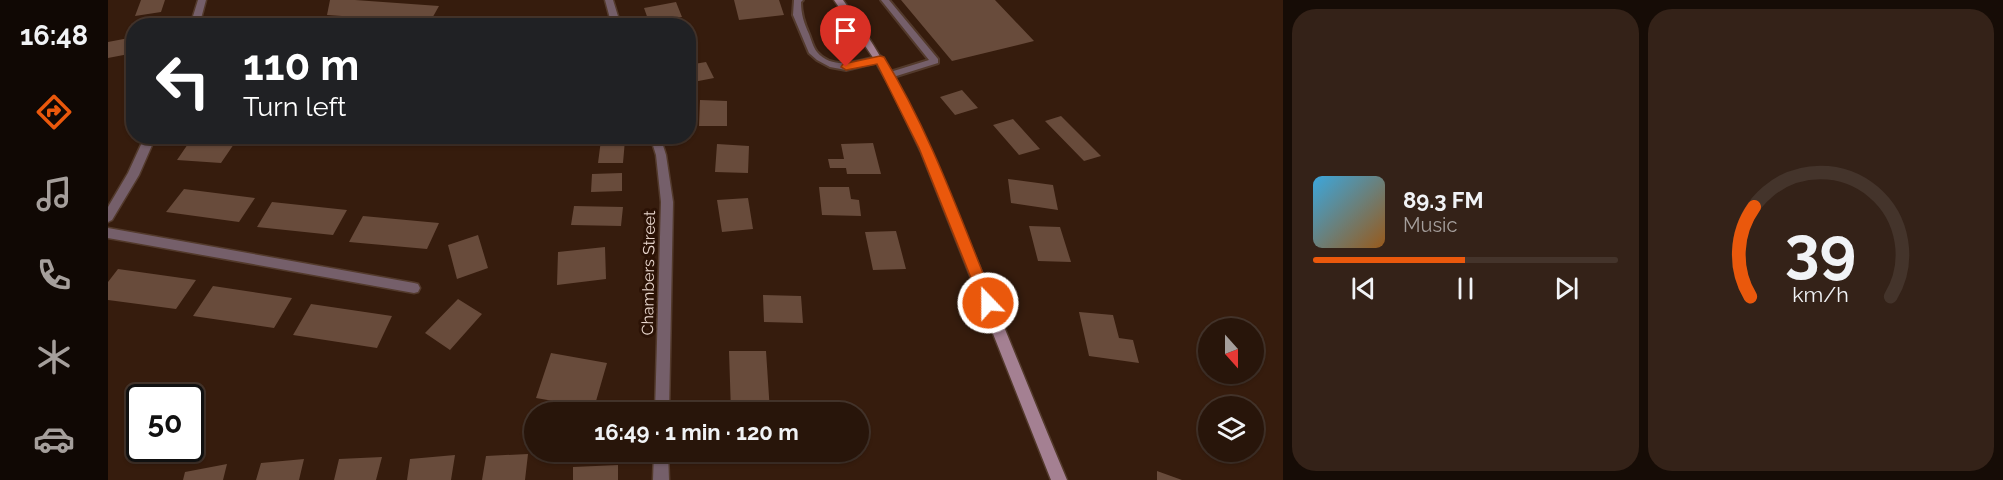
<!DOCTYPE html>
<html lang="en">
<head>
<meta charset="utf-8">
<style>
	body { margin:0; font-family:Raleway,sans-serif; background:#342218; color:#f1f3f6; height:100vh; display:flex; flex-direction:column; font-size:22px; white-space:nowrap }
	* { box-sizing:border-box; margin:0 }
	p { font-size:20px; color:#a59f9c }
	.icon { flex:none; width:33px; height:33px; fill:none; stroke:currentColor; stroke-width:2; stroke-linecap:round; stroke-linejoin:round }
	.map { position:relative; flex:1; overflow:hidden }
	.drawer { display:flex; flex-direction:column; gap:9px; padding:9px; background:#160c06; width:720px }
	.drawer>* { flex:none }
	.hud { position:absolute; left:18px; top:18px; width:570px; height:126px; border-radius:24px; box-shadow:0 2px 4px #0004,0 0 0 2px #44342b; background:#202124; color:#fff; overflow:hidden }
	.needle { width:39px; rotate:159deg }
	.fabs { position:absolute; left:1090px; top:318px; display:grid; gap:12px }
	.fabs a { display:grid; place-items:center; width:66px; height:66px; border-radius:50%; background:#28150a; box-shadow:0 2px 4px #0004,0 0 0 2px #44342b; font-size:30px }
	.speed { position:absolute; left:18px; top:384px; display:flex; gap:12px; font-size:30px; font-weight:700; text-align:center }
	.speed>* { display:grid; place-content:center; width:78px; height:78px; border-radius:50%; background:#28150a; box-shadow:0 2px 4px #0004,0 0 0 2px #44342b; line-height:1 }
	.speed .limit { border:3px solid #111; border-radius:9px; background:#fff; color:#111 }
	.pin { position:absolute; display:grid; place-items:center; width:51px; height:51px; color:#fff; margin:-62px -26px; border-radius:50% 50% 50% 0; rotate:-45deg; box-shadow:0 0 6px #0007 }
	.pin .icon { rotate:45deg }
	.me { position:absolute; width:66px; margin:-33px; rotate:338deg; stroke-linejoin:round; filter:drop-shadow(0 0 4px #0008) }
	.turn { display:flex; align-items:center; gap:21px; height:126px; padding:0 18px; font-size:27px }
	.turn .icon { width:78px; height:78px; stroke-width:2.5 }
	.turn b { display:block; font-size:42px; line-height:51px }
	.drawer .tile { flex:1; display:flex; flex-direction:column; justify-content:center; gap:9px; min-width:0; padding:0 21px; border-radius:24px; background:#342218 }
	.drawer .dial { align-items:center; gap:0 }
	.dial svg { height:156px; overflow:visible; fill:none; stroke:#44342b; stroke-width:7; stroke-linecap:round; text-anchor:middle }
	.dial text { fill:#f1f3f6; stroke:none }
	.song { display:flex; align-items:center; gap:18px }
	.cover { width:72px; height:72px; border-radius:9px; background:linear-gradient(135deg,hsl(200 70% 55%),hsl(30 70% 35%)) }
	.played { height:6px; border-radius:3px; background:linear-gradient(90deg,#ea580c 50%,#44342b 50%) }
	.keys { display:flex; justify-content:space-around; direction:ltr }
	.drawer .tiles { flex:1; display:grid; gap:9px; grid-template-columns:repeat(2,1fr) }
	.trip { position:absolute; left:416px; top:402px; width:345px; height:60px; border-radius:30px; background:#28150a; box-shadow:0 2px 4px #0004,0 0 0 2px #44342b; font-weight:700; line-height:60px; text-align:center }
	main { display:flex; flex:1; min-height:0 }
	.tab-bar { display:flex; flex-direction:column; width:108px; justify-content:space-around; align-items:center; background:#100804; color:#a59f9c }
	.tab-bar .icon { width:42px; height:42px }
	.tab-bar .on { color:#ea580c }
	.tab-bar b { font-size:27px; color:#f1f3f6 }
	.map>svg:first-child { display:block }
</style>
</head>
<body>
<main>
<nav class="tab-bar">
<b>16:48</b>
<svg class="icon on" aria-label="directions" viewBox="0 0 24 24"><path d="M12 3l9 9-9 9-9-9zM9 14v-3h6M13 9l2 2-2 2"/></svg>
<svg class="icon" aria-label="music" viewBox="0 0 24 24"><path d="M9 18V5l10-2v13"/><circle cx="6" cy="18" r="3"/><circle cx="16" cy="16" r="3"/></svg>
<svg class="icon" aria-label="phone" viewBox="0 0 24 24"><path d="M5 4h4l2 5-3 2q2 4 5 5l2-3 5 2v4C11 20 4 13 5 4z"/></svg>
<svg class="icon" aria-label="climate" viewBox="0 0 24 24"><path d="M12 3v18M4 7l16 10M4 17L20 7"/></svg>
<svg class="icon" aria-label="car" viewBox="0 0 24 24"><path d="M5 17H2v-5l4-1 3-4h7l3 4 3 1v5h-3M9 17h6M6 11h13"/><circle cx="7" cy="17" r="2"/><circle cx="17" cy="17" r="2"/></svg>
</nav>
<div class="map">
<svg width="1175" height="480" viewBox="0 0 1175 480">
	<rect width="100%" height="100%" fill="#361c0d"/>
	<!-- building -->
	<path fill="#684b3b" d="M33,0H57L53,12L27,16Z
		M222,0H247L331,6L322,22L219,15Z
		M626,0H671L676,15L631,20Z
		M793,0H887L926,41L844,61Z
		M568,2L574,17L541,22L536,8Z
		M139,20L171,24V26H134Z
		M26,37V53L0,58V42Z
		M598,62L606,78L580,83V65Z
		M854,90L870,108L847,115L832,97Z
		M592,100L619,101V126H591Z
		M953,116L993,156L976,161L937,121Z
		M905,119L932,149L911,155L885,125Z
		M493,140H517L515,163H490Z
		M82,141L126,144L113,163L69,160Z
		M765,143L773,174H739L738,168H722L720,159H736L733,144Z
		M609,144L641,146L640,173L607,172Z
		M514,173V191L483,192L484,174Z
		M900,179L945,185L950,210L903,203Z
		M711,187H741L743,199L751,200L753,216L714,215Z
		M76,189L147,198L131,222L58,212Z
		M640,198L645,229L614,232L609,200Z
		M164,202L239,210L225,235L149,227Z
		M466,206L515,207L513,226L463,225Z
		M255,216L331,223L319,249L241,242Z
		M921,226L952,227L963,262L930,261Z
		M788,231L798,269L765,270L757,232Z
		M370,235L380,268L349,279L340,245Z
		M497,247L498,279L449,285L450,252Z
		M10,269L88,280L68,309L0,300V282Z
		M105,286L184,298L166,328L85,316Z
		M655,295L693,296L695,323L656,322Z
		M350,299L374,314L342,350L317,333Z
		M203,304L284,316L269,348L185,335Z
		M971,312L1005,315L1011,338L1025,340L1031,363L981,356Z
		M621,351H658L662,412H623Z
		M443,353L499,363L486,408L428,398Z
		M420,454L417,480H374L378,456Z
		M347,455L343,480H299L302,459Z
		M274,457L268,480H226L231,459Z
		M196,459L191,480H148L153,463Z
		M119,464L115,480H75L77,472Z
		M510,465V480H465V467Z
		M1049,471L1074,480H1049Z"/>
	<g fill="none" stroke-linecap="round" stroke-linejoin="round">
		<!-- service casing -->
		<g stroke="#533a2c" stroke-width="4">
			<path id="service" d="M686,0H695L693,2C693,14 696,23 701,34C703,39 705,47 709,52C725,71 752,61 772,56L776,59L775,61L738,70L722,67L709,60L701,53L685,15Z
				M773,0H781L830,59V63L782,78L779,77V73L821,60Z"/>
		</g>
		<!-- minor casing -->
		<g stroke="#533a2c" stroke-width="3">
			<path id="minor" d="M90,0H98L91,26H82Z
				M497,0H505L513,26H504Z
				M37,136H48L31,175L4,220L0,222V207L20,173Z
				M542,136H552L558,155L565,202L561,412H547L553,202L548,155Z
				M0,228L306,283L310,284L312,288L310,292L306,293L0,238Z
				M546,452H560L561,480H545Z"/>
		</g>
		<!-- secondary casing -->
		<g stroke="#533a2c" stroke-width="3">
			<path id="secondary" d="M726,0H735C792,78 829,164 866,253C897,329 927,404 959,480H943L813,152L783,89L766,59Z"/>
		</g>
		<!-- service -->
		<use href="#service" fill="#755f6a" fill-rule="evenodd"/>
		<!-- minor -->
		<use href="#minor" fill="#755f6a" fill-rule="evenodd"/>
		<!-- secondary -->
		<use href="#secondary" fill="#a48092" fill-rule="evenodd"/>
	</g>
	<!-- route -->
	<path fill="#ea580c" stroke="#983908" stroke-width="1.5" d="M772,56L776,57C823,133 853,220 887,303L885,308L880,310L875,308L811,148L769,64L738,70L733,67L735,64Z"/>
	<g text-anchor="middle" stroke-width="6" stroke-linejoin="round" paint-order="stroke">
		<!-- street labels -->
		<g font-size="16" fill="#e9d7ce" stroke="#2b1205">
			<text transform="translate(540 273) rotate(-89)" y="6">Chambers Street</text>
		</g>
	</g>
</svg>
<div class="fabs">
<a><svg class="needle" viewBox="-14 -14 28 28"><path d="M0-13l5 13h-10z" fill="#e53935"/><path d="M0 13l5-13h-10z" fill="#a59f9c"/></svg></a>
<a><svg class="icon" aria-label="layers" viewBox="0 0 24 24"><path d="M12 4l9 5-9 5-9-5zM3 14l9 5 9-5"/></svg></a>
</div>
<div class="speed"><div class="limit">50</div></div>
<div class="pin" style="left:738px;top:67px;background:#d93025"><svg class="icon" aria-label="arrive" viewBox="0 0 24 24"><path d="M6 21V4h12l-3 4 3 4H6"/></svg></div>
<svg class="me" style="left:880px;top:303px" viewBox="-20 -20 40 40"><circle r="17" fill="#ea580c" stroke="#fff" stroke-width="3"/><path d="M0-11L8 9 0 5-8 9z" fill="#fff"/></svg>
<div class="trip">16:49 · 1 min · 120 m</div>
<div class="hud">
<div class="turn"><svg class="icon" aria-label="left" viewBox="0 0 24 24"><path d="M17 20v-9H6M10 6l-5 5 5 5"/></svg><div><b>110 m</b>Turn left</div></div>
</div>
</div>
<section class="drawer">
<div class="tiles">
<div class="tile">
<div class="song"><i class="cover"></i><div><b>89.3 FM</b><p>Music</p></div></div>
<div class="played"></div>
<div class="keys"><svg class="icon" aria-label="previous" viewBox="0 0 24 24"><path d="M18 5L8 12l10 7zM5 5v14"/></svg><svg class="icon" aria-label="pause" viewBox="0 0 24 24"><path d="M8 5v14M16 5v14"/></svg><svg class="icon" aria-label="next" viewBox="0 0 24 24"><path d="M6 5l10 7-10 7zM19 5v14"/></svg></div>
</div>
<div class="tile dial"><svg viewBox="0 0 100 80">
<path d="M14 69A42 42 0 1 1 86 69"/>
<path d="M14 69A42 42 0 0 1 16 23" stroke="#ea580c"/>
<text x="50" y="56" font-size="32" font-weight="700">39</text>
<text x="50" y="72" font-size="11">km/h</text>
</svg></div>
</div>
</section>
</main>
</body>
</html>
